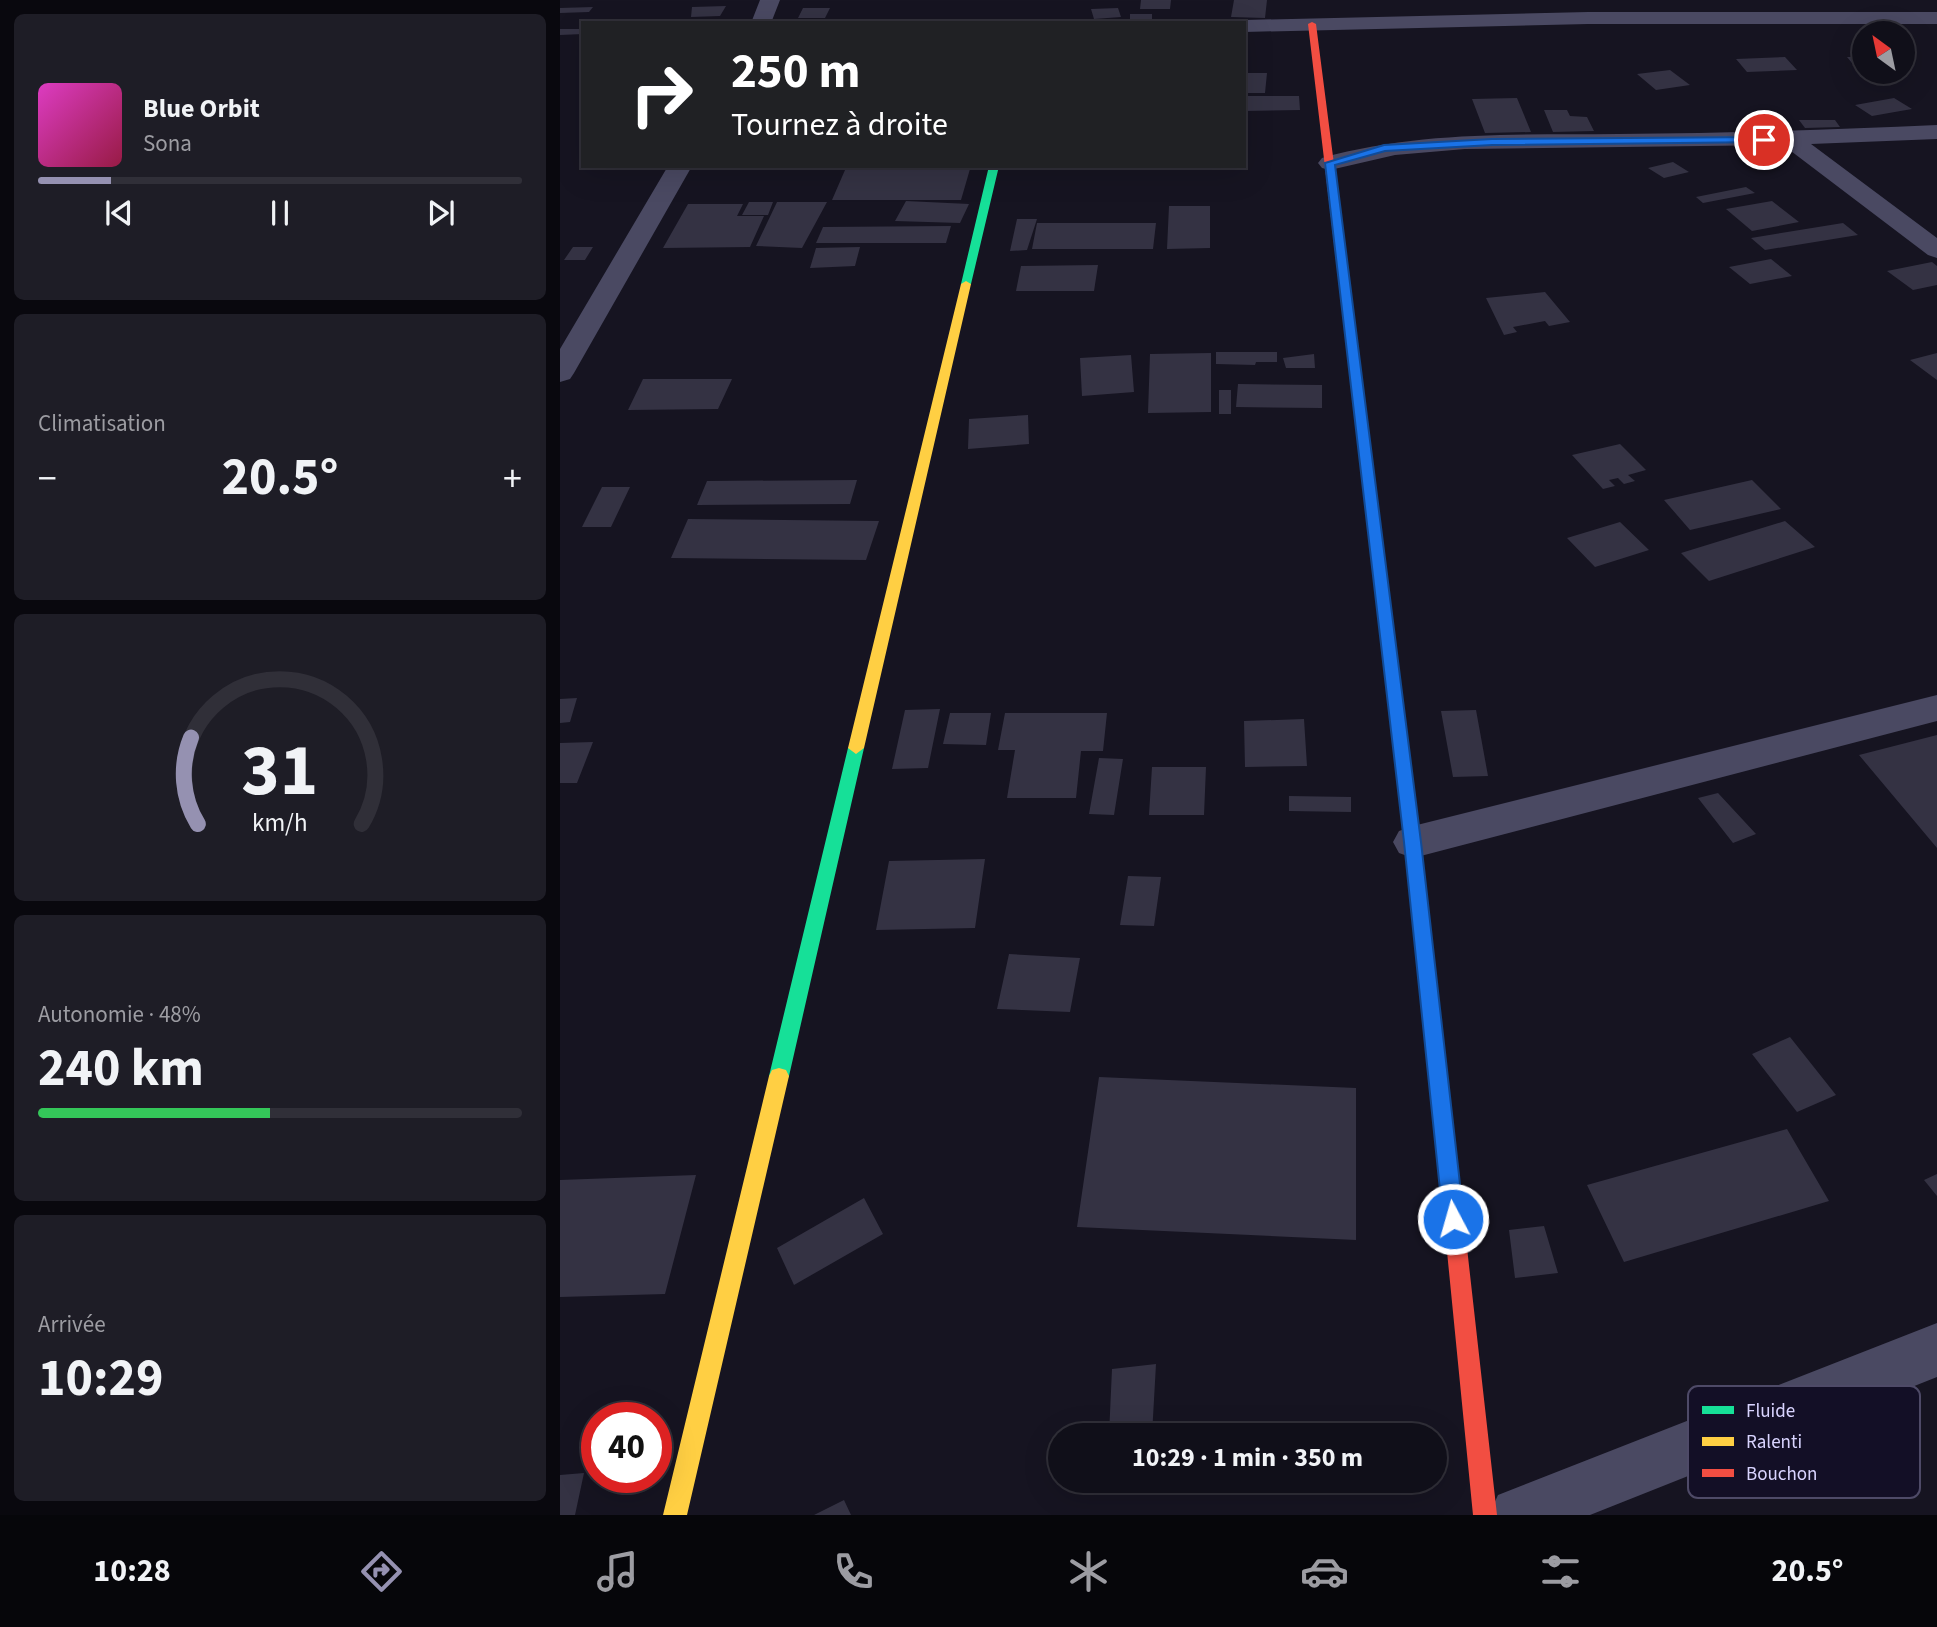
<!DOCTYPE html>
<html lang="fr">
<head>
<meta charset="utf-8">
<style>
	body { margin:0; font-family:"Source Sans 3",sans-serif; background:#1e1d26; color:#f1f3f6; height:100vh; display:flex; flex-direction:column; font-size:26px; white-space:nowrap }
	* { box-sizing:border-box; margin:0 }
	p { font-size:23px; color:#9c9ca2 }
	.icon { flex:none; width:38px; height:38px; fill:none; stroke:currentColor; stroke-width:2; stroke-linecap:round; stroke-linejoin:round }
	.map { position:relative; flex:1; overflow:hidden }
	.drawer { display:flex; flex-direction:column; gap:14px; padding:14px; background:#09080e; width:560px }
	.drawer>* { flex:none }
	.hud { position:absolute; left:21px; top:21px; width:665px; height:147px; border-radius:0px; box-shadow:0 7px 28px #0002,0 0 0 2px #302f38; background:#202124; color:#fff; overflow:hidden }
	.needle { width:46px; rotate:327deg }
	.controls { position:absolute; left:1292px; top:21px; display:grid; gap:14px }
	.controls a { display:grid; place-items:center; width:63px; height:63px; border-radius:50%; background:#100f19; box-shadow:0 7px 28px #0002,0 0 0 2px #302f38; font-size:35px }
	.speed { position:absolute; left:21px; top:1402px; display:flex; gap:14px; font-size:35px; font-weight:700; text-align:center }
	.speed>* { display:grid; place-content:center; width:91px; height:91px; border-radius:50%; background:#100f19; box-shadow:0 7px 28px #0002,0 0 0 2px #302f38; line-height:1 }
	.speed .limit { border:10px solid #d22; background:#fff; color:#111 }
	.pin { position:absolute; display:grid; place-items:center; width:60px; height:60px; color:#fff; margin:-30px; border:4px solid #fff; border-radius:50%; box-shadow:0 2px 7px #0007 }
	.me { position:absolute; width:77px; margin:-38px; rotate:354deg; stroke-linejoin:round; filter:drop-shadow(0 0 5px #0008) }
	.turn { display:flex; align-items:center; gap:24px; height:147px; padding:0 35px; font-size:32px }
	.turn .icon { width:91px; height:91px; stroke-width:2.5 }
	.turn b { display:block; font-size:49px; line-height:60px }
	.big { font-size:52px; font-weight:700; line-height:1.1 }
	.drawer .tile { flex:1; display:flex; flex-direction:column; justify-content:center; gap:10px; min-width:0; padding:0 24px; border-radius:10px; background:#1e1d26 }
	.drawer .dial { align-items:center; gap:0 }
	.dial svg { height:182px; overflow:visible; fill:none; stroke:#302f38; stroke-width:7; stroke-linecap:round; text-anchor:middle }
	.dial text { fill:#f1f3f6; stroke:none }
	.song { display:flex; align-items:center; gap:21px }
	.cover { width:84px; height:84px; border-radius:10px; background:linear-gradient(135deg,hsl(310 70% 55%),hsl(340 70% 35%)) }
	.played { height:7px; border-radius:4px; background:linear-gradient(90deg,#9591b1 15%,#302f38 15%) }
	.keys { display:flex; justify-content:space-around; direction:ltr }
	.heat { display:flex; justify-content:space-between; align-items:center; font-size:38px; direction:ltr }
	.charge { height:10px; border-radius:5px; background:linear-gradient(90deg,#34c759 48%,#302f38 0) }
	.trip { position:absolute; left:488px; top:1423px; width:399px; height:70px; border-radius:35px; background:#100f19; box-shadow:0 7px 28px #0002,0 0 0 2px #302f38; font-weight:700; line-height:70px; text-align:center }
	.dock { display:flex; height:112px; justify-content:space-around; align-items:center; background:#06060a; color:#9c9ca2 }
	.dock .icon { width:49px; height:49px }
	.dock .current { color:#9591b1 }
	.dock b { font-size:32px; color:#f1f3f6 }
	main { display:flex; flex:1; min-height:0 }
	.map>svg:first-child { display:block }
</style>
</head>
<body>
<main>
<section class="drawer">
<div class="tile">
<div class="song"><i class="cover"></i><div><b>Blue Orbit</b><p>Sona</p></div></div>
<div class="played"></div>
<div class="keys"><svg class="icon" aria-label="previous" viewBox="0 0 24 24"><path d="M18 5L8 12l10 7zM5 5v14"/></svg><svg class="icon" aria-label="pause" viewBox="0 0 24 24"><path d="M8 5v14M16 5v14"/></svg><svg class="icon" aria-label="next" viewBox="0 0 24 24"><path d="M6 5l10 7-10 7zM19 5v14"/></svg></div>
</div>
<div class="tile"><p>Climatisation</p>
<div class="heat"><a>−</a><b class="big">20.5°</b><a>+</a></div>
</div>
<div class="tile dial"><svg viewBox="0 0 100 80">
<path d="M14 69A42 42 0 1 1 86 69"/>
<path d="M14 69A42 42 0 0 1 11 31" stroke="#9591b1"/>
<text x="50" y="56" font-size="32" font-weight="700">31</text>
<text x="50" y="72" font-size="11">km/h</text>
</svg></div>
<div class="tile"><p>Autonomie · 48%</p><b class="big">240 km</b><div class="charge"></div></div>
<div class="tile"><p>Arrivée</p><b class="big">10:29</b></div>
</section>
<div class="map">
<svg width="1377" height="1515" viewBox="0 0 1377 1515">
	<rect width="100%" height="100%" fill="#161421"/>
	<!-- building -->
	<path fill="#343243" d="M581,0H611L610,9H580Z
		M674,0H707L705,18L671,17Z
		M166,6L160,16L131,17L132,7Z
		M33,7L29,12L0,13V8Z
		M243,8H270L265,18H238Z
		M558,8L561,17L534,19L531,9Z
		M570,14H592V23H570Z
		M0,29H23V34L0,35Z
		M1225,57L1237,70L1187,72L1176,59Z
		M1287,57H1304V68L1297,69Z
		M1110,70L1130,85L1096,90L1077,74Z
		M684,73H707L705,93H684Z
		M684,96H739L740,110L684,111Z
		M957,98L971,132L925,133L912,99Z
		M1334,98L1352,109L1312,116L1295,105Z
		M984,110H1007L1010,116L1027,117L1034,131L993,132Z
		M1239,120H1275L1280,127L1245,128Z
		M1113,162L1129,172L1104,178L1088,168Z
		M315,166H372L371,169H410L401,200H272L285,170H314Z
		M1186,187L1195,193L1143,203L1136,197Z
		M346,201L409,204L400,223L335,221Z
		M1212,201L1239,222L1192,231L1166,209Z
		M189,202H213L208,215H182Z
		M217,202H267L242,248L196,246Z
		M128,204H183L177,216H204L190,247L103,248Z
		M609,206H650V248L607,249Z
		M457,219H477L467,250L450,251Z
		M477,223H596L593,249H472Z
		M1283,223L1298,235L1205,250L1191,238Z
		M391,226L386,243H256L263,227Z
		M13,247H33L25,260H4Z
		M300,247L295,266L250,268L256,248Z
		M1211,259L1232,276L1190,284L1169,267Z
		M1372,262L1377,266V285L1353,290L1327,271Z
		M538,265L534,291H456L461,266Z
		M985,292L1010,322L989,326L985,321L953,327L957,332L944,335L926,298Z
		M656,352H717V362H696L695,365L656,364Z
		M651,353V412L588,413L590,354Z
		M1377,353V380L1350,360Z
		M754,354L755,368H726L723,358Z
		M571,355L574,392L522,396L520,358Z
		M83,379H172L158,409L68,410Z
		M678,384L762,385V408L676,407Z
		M659,390H671V414H659Z
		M468,415L469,444L408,449L409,419Z
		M1060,444L1086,470L1068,475L1075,481L1064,484L1058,478L1049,480L1055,486L1043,489L1012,455Z
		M297,480L290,504L137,505L147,481Z
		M1192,480L1221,509L1130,530L1104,500Z
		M42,487H70L51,527H22Z
		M128,519L319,521L306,560L111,558Z
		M1225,521L1255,547L1149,581L1121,553Z
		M1060,522L1089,550L1035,567L1007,538Z
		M17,698L10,722L0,723V699Z
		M380,709L368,768L332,769L345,710Z
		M916,710L928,776L893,777L881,711Z
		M390,713H431L426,745L383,744Z
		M445,713H547L543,751H521L516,798H447L455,750H438Z
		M744,719L747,766L685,767L684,721Z
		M1377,735V848L1299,755Z
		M33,742L17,783H0V743Z
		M539,758L563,759L554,815L529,814Z
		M592,767H646L644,815H589Z
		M1158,793L1196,834L1173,843L1138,798Z
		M729,796L791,797V812L729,811Z
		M425,859L415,928L316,930L329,861Z
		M568,876L601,877L594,926L560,925Z
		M449,954L520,958L510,1012L437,1009Z
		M1230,1037L1276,1095L1237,1112L1192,1054Z
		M539,1077L796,1088V1240L517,1227Z
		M1227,1129L1269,1201L1064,1262L1027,1185Z
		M1377,1174V1196L1364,1180Z
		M136,1175L105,1294L0,1297V1180Z
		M304,1198L323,1234L234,1285L217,1248Z
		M984,1226L998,1273L955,1278L949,1230Z
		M596,1364L592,1435H549L552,1369Z
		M24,1473L15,1515H0V1475Z
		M284,1500L291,1515H254Z"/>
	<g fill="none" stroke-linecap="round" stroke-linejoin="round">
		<!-- street -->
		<path fill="#4a4962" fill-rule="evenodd" d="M200,0H220L211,23H191Z
			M1028,12H1377V24H1028L684,32V23H676L684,20Z
			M1377,125V139L1251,144L1377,238V258L1368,255L1223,145L905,149L835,155L770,170L762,168L758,163L762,158C859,131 957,135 1058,134C1164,133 1271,130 1377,125Z
			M108,166H132L14,373L10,379L0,382V349Z
			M1377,695V721L853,858L839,853L833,842L839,831L853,826Z
			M1377,1323V1377L1030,1515H929L938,1495Z"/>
		<!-- fast -->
		<path fill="#16e098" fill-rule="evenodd" d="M429,166H439L411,284L406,287L401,284Z
			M803,433L809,437L865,876L863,881H851L849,876L797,437Z
			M296,742L304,748L229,1076L226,1082L219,1084L212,1082L209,1076L288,748Z"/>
		<!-- slow -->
		<path fill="#ffcf43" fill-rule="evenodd" d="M406,281L411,284L304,748L296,754L288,748L401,284Z
			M857,869L863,871L865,876L904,1221L901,1228L894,1231L887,1228L884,1221L849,876L851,871Z
			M219,1068L226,1070L229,1076L127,1515H103L209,1076L212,1070Z"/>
		<!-- jam -->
		<path fill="#f24e42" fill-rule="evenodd" d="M752,22L756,24L809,437L803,441L797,437L748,24Z
			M894,1211L901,1214L904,1221L937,1515H913L884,1221L887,1214Z"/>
	</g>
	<!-- route -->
	<path fill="#1a73e8" stroke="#114b97" stroke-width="2" d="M1204,137L1209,140L1207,142L932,145L825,151L775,165L861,842L904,1219L901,1226L893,1229L886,1226L883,1219L844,842L765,163L824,145L932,139Z"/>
	<!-- legend -->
	<rect x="1128" y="1386" width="232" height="112" rx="10" fill="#130f26" stroke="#4e4a67" stroke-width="2"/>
	<rect x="1142" y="1406" width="32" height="8" fill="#16e098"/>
	<rect x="1142" y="1437" width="32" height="9" fill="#ffcf43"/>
	<rect x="1142" y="1469" width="32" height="8" fill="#f24e42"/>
	<g font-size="19" fill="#d9d4ff">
		<text x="1186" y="1417">Fluide</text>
		<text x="1186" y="1448">Ralenti</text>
		<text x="1186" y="1480">Bouchon</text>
	</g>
</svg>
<div class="controls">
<a><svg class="needle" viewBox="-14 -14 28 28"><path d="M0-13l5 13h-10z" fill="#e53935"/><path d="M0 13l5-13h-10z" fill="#9c9ca2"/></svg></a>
</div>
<div class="speed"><div class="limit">40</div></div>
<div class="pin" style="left:1204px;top:140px;background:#d93025"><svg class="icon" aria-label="arrive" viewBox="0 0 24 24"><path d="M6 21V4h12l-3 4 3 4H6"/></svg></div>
<svg class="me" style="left:893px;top:1219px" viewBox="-20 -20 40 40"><circle r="17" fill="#1a73e8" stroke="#fff" stroke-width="3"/><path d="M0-11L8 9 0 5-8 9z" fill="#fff"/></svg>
<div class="trip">10:29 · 1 min · 350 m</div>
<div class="hud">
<div class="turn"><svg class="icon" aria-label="right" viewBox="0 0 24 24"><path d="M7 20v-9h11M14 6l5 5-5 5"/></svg><div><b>250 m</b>Tournez à droite</div></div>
</div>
</div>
</main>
<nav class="dock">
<b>10:28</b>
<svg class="icon current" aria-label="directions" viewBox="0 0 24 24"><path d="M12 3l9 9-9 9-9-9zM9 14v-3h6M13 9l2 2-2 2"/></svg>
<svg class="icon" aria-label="music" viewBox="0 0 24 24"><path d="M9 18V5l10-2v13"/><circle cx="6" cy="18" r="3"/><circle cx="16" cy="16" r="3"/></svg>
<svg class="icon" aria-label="phone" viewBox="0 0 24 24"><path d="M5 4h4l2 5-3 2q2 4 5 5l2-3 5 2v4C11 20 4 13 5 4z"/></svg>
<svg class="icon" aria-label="climate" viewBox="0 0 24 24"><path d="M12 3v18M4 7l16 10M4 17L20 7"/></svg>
<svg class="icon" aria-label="car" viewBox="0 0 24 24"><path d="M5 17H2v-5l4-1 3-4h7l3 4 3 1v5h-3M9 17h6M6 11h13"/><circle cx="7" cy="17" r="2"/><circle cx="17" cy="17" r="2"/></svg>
<svg class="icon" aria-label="filters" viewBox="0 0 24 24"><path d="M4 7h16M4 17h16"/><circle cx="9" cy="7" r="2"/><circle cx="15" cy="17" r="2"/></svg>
<b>20.5°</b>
</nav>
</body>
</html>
